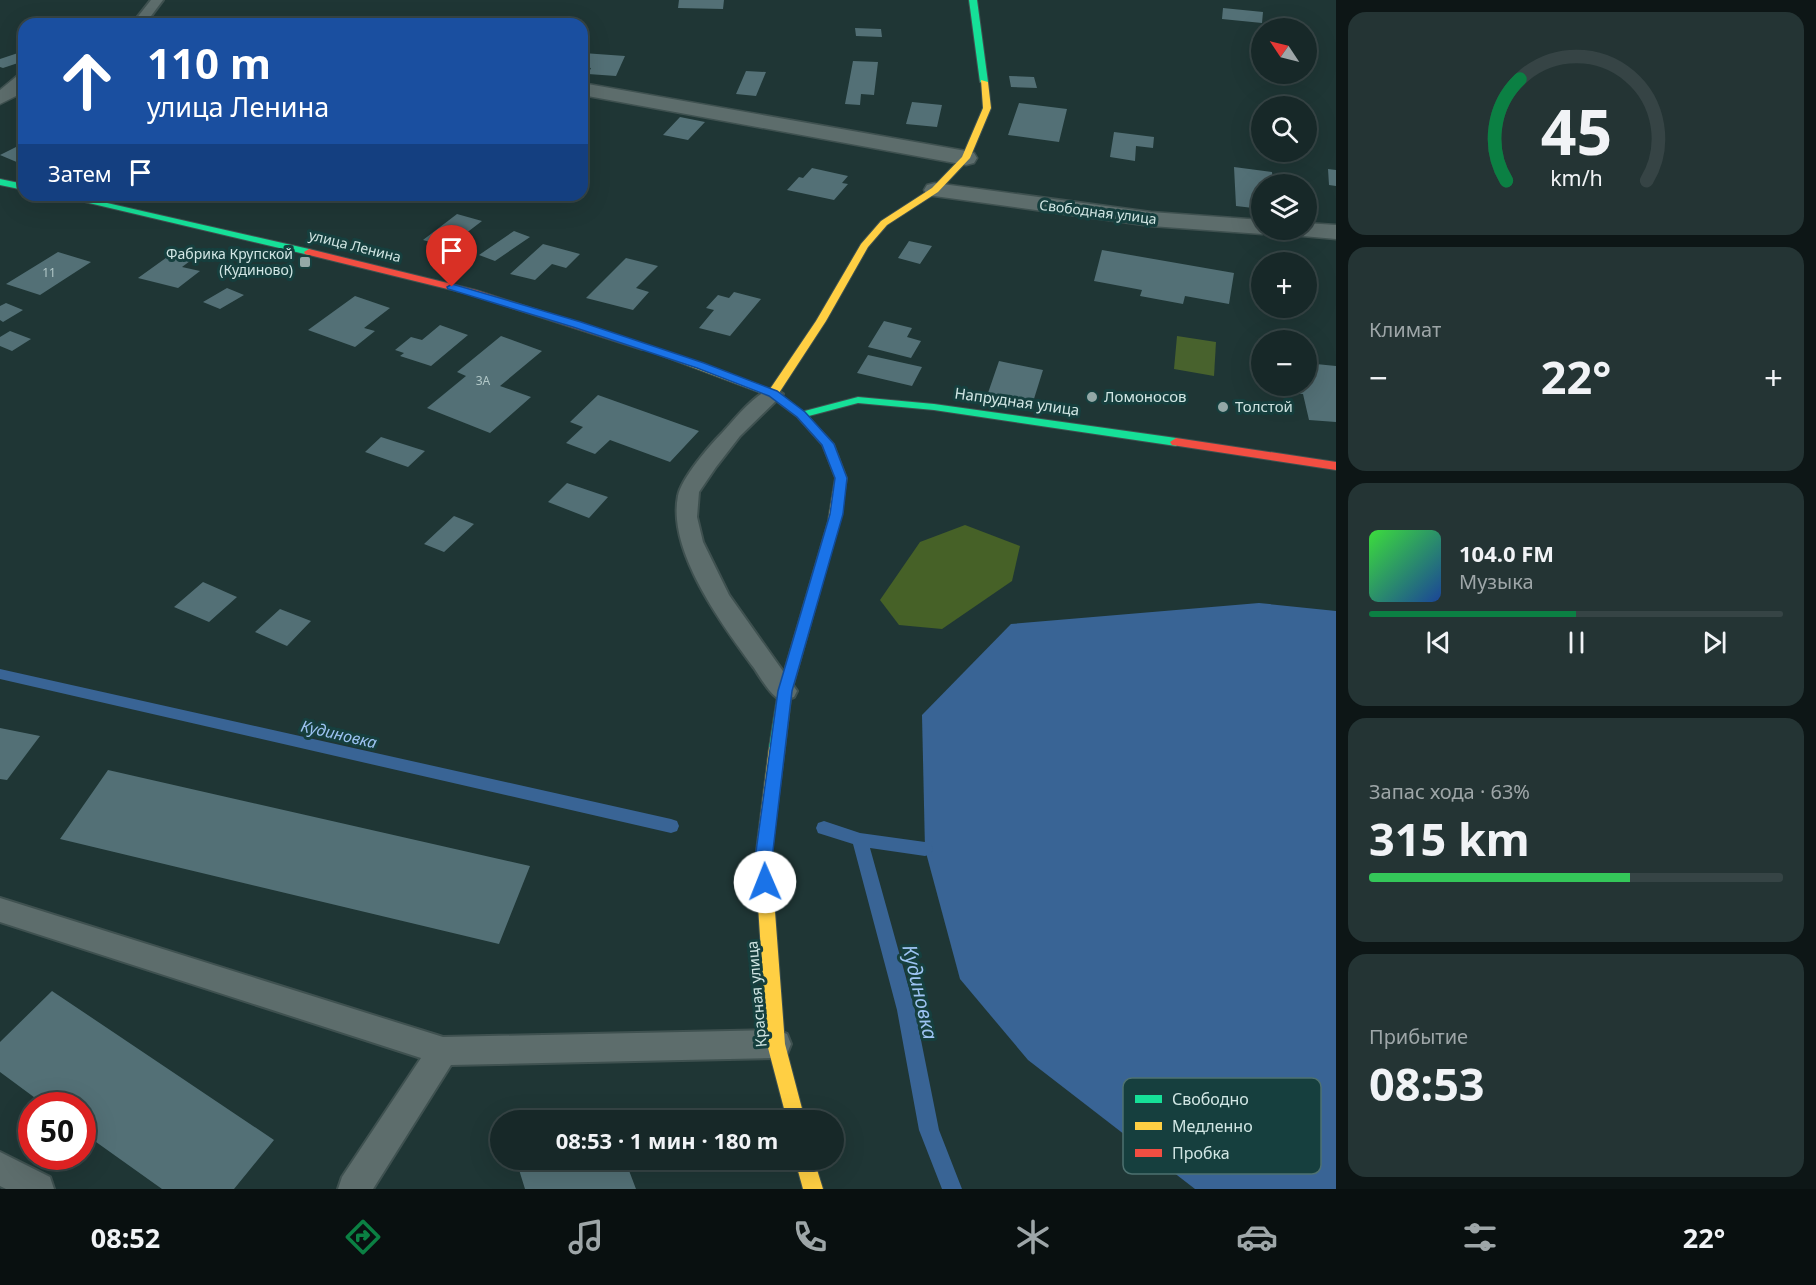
<!DOCTYPE html>
<html lang="ru">
<head>
<meta charset="utf-8">
<style>
	body { margin:0; font-family:"Noto Sans",sans-serif; background:#243434; color:#f1f3f6; height:100vh; display:flex; flex-direction:column; font-size:22px; white-space:nowrap }
	* { box-sizing:border-box; margin:0 }
	p { font-size:20px; color:#9ea6a8 }
	.icon { flex:none; width:33px; height:33px; fill:none; stroke:currentColor; stroke-width:2; stroke-linecap:round; stroke-linejoin:round }
	.map { position:relative; flex:1; overflow:hidden }
	.panel { display:flex; flex-direction:column; gap:12px; padding:12px; background:#0d1616; width:480px }
	.panel>* { flex:none }
	.top-card { position:absolute; left:18px; top:18px; width:570px; height:183px; border-radius:18px; box-shadow:0 6px 24px #0002,0 0 0 2px #364445; background:#1a4fa0; color:#fff; overflow:hidden }
	.needle { width:39px; rotate:305deg }
	.fabs { position:absolute; left:1251px; top:18px; display:grid; gap:12px }
	.fabs a { display:grid; place-items:center; width:66px; height:66px; border-radius:50%; background:#172828; box-shadow:0 6px 24px #0002,0 0 0 2px #364445; font-size:30px }
	.speed { position:absolute; left:18px; top:1092px; display:flex; gap:12px; font-size:30px; font-weight:700; text-align:center }
	.speed>* { display:grid; place-content:center; width:78px; height:78px; border-radius:50%; background:#172828; box-shadow:0 6px 24px #0002,0 0 0 2px #364445; line-height:1 }
	.speed .limit { border:9px solid #d22; background:#fff; color:#111 }
	.pin { position:absolute; display:grid; place-items:center; width:51px; height:51px; color:#fff; margin:-62px -26px; border-radius:50% 50% 50% 0; rotate:-45deg; box-shadow:0 0 6px #0007 }
	.pin .icon { rotate:45deg }
	.me { position:absolute; width:66px; margin:-33px; rotate:359deg; stroke-linejoin:round; filter:drop-shadow(0 0 4px #0008) }
	.turn { display:flex; align-items:center; gap:21px; height:126px; padding:0 30px; font-size:27px }
	.turn .icon { width:78px; height:78px; stroke-width:2.5 }
	.turn b { display:block; font-size:42px; line-height:51px }
	.then { display:flex; align-items:center; height:57px; padding:0 30px; background:#0003; gap:12px; font-size:22px }
	.big { font-size:45px; font-weight:700; line-height:1.1 }
	.panel .tile { flex:1; display:flex; flex-direction:column; justify-content:center; gap:9px; min-width:0; padding:0 21px; border-radius:18px; background:#243434 }
	.panel .dial { align-items:center; gap:0 }
	.dial svg { height:156px; overflow:visible; fill:none; stroke:#364445; stroke-width:7; stroke-linecap:round; text-anchor:middle }
	.dial text { fill:#f1f3f6; stroke:none }
	.song { display:flex; align-items:center; gap:18px }
	.cover { width:72px; height:72px; border-radius:9px; background:linear-gradient(135deg,hsl(120 70% 55%),hsl(220 70% 35%)) }
	.played { height:6px; border-radius:3px; background:linear-gradient(90deg,#0b8043 50%,#364445 50%) }
	.keys { display:flex; justify-content:space-around; direction:ltr }
	.heat { display:flex; justify-content:space-between; align-items:center; font-size:33px; direction:ltr }
	.charge { height:9px; border-radius:4px; background:linear-gradient(90deg,#34c759 63%,#364445 0) }
	.trip { position:absolute; left:490px; top:1110px; width:354px; height:60px; border-radius:30px; background:#172828; box-shadow:0 6px 24px #0002,0 0 0 2px #364445; font-weight:700; line-height:60px; text-align:center }
	.menu { display:flex; height:96px; justify-content:space-around; align-items:center; background:#091010; color:#9ea6a8 }
	.menu .icon { width:42px; height:42px }
	.menu .selected { color:#0b8043 }
	.menu b { font-size:27px; color:#f1f3f6 }
	main { display:flex; flex:1; min-height:0 }
	.map>svg:first-child { display:block }
</style>
</head>
<body>
<main>
<div class="map">
<svg width="1336" height="1189" viewBox="0 0 1336 1189">
	<rect width="100%" height="100%" fill="#1f3635"/>
	<!-- green -->
	<path fill="#48622d" d="M1177,336L1216,342L1214,376L1174,369Z"/>
	<!-- forest -->
	<path fill="#466127" d="M965,525L1020,546L1012,581L942,629L899,625L880,600L920,542Z"/>
	<!-- water -->
	<path fill="#396495" d="M1259,603L1336,611V1189H1195L1028,1060L960,979L925,849L922,715L1011,624Z"/>
	<g fill="none" stroke-linecap="round" stroke-linejoin="round">
		<!-- stream -->
		<path fill="#396495" fill-rule="evenodd" d="M0,669L671,819L677,821L679,826L677,831L671,833L0,679Z
			M824,821L860,833L925,842L931,844L933,849L931,854L925,856L870,848L915,1010L939,1130L962,1189H942L919,1130L897,1010L853,844L818,833L816,828L818,823Z"/>
	</g>
	<!-- building -->
	<path fill="#537076" d="M679,0H724L723,9L678,8Z
		M1223,8L1263,12L1262,23L1222,19Z
		M484,16L504,17L500,24H479Z
		M855,28L881,29L882,37L856,36Z
		M24,51V61L3,68L0,67V59Z
		M583,53L625,56L616,76L588,74L591,68L582,67Z
		M853,61L878,62L874,95L861,94L860,105L845,104Z
		M746,71L766,72L756,96L736,94Z
		M1009,76L1034,77L1037,88L1011,87Z
		M912,102L942,105L937,127L906,124Z
		M1019,103L1067,109L1059,142L1008,135Z
		M680,117L705,122L688,140L663,135Z
		M1114,132L1154,137L1153,148L1136,146L1135,161L1110,157Z
		M24,143V160L19,163L0,155Z
		M1234,167L1272,172L1273,184H1262V209L1236,206Z
		M812,168L848,176L842,183L848,184L834,200L787,190L799,177L803,178Z
		M1328,169L1336,170V186L1329,185Z
		M457,214L482,221L448,247L423,240Z
		M514,231L530,237L495,261L479,255Z
		M909,241L932,246L920,264L898,258Z
		M543,244L580,254L566,268L552,264L535,280L510,274Z
		M177,250L198,255L182,267L200,271L178,288L138,278Z
		M1102,250L1234,273L1229,304L1185,296L1183,304L1140,296L1142,290L1094,281Z
		M58,252L91,262L40,295L6,284Z
		M626,258L658,266L636,288L649,292L633,310L586,298Z
		M227,288L244,295L220,309L203,302Z
		M734,292L761,299L730,336L699,328L714,310L706,308L718,295L729,298Z
		M355,296L390,308L364,328L375,331L355,347L308,330Z
		M6,303L23,310L3,322L0,320V306Z
		M884,321L912,328L907,337L921,341L911,358L868,347Z
		M440,325L468,335L431,366L400,356L404,353L395,350L411,337L422,340Z
		M10,331L31,339L12,351L0,346V337Z
		M501,336L542,351L500,386L531,397L490,433L427,408L466,376L457,372Z
		M868,355L922,367L912,386L857,373Z
		M999,361L1043,370L1033,402L988,393Z
		M1306,363L1336,366V422L1309,420L1303,394L1289,393L1287,386H1306Z
		M598,395L699,431L670,462L610,440L595,454L566,443L583,427L570,422Z
		M381,437L425,451L408,467L365,452Z
		M567,483L608,497L589,518L548,502Z
		M454,516L474,524L444,552L424,544Z
		M203,582L237,597L209,622L174,607Z
		M280,609L311,621L287,646L255,632Z
		M0,728L40,736L7,780L0,779Z
		M108,770L530,866L499,944L60,839Z
		M52,991L274,1140L234,1189H162L82,1132V1106H46L0,1072V1042Z
		M516,1160H625L636,1189H525Z"/>
	<g fill="none" stroke-linecap="round" stroke-linejoin="round">
		<!-- lane casing -->
		<g stroke="#3f5150" stroke-width="4">
			<path id="lane" d="M151,0H163L145,24H132Z
				M773,388L783,394L740,436L716,467L699,492L697,517L703,542L729,595L797,691L794,697C788,699 782,701 776,697C768,691 760,677 754,668C723,626 667,551 678,496C681,479 709,446 722,433C735,419 755,393 773,388Z
				M0,898L443,1037L776,1030L787,1034L791,1044L787,1054L776,1058L451,1065L373,1189H338L342,1177L421,1058L0,922Z
				M0,1152L50,1177L54,1189H6L0,1186Z"/>
		</g>
		<!-- street casing -->
		<g stroke="#3f5150" stroke-width="3">
			<path id="street" d="M24,74V92L0,104V90L17,76Z
				M582,83L966,151L974,153L977,158L974,163L966,165L582,95Z
				M935,183L1151,212L1262,220V230H1272L1262,234L1151,226L927,195L924,190L927,185Z
				M1306,223L1336,225V239L1291,235L1287,230H1306Z"/>
		</g>
		<!-- fast casing -->
		<g stroke="#3f5150" stroke-width="2">
			<path id="fast" d="M969,0H977L988,82L984,84L980,82Z
				M0,179L24,184V190L0,185Z
				M55,195H72L309,249L314,252L309,255Z
				M858,397L934,404L1176,438L1182,442L1176,446L934,410L858,403L801,418L795,415L797,413Z
				M834,517L840,521L792,691L785,748L782,752L777,754L772,752L769,748L778,691L828,521Z"/>
		</g>
		<!-- slow casing -->
		<g stroke="#3f5150" stroke-width="2">
			<path id="slow" d="M981,80L988,82L991,108L970,158L938,192L887,225L868,247L826,321L779,393L805,413L834,444L847,478L840,521L839,524H829L828,521L835,478L822,445L797,417L769,396L641,348L642,346H650L770,389L816,321L861,244L881,221L932,188L962,157L983,108Z
				M777,742L782,744L785,748L771,859L785,1044L805,1120H787L767,1044L755,859L769,748L772,744Z
				M795,1160H814L823,1189H803Z"/>
		</g>
		<!-- jam casing -->
		<g stroke="#3f5150" stroke-width="2">
			<path id="jam" d="M309,249L476,290L650,346L651,348L650,350H642L468,294L305,254L304,252Z
				M1176,438L1336,462V470L1172,445L1170,442Z"/>
		</g>
		<!-- lane -->
		<use href="#lane" fill="#5d6d6c" fill-rule="evenodd"/>
		<!-- street -->
		<use href="#street" fill="#5d6d6c" fill-rule="evenodd"/>
		<!-- fast -->
		<use href="#fast" fill="#16e098" fill-rule="evenodd"/>
		<!-- slow -->
		<use href="#slow" fill="#ffcf43" fill-rule="evenodd"/>
		<!-- jam -->
		<use href="#jam" fill="#f24e42" fill-rule="evenodd"/>
	</g>
	<!-- route -->
	<path fill="#1a73e8" stroke="#114b97" stroke-width="1.5" d="M452,284L581,322L704,363L777,391L805,412L834,444L847,478L843,514L792,691L772,859L773,882L771,887H759L755,859L778,691L830,514L835,478L822,445L797,417L769,396L697,368L573,327L448,289L447,287Z"/>
	<!-- markers -->
	<g fill="#93a8a7" stroke="#163f3e" stroke-width="2">
		<rect x="299" y="256" width="12" height="12" rx="3"/>
		<circle cx="1092" cy="397" r="6"/>
		<circle cx="1223" cy="407" r="6"/>
	</g>
	<g text-anchor="middle" stroke-width="6" stroke-linejoin="round" paint-order="stroke">
		<!-- number labels -->
		<g font-size="12" fill="#b2c8c8">
			<text x="49" y="277">11</text>
			<text x="483" y="385">3А</text>
		</g>
		<!-- far-street labels -->
		<g font-size="14" fill="#d1e6e4" stroke="#163f3e">
			<text transform="translate(1098 212) rotate(7)" y="5">Свободная улица</text>
			<text transform="translate(355 246) rotate(14)" y="5">улица Ленина</text>
		</g>
		<!-- far-poi labels -->
		<g font-size="14" fill="#d1e6e4" stroke="#163f3e" text-anchor="end">
			<text x="293" y="259">Фабрика Крупской<tspan x="293" dy="16">(Кудиново)</tspan></text>
		</g>
		<!-- poi labels -->
		<g font-size="15" fill="#d1e6e4" stroke="#163f3e" text-anchor="start">
			<text x="1104" y="402">Ломоносов</text>
			<text x="1235" y="412">Толстой</text>
		</g>
		<!-- street labels -->
		<g font-size="15" fill="#d1e6e4" stroke="#163f3e">
			<text transform="translate(1017 402) rotate(8)" y="5">Напрудная улица</text>
			<text transform="translate(757 994) rotate(-95)" y="5">Красная улица</text>
		</g>
		<!-- water labels -->
		<g font-size="16" font-style="italic" fill="#9dc3f2" stroke="#163f3e">
			<text transform="translate(339 734) rotate(13)" y="6">Кудиновка</text>
		</g>
		<!-- near-water labels -->
		<g font-size="20" font-style="italic" fill="#9dc3f2" stroke="#163f3e">
			<text transform="translate(920 992) rotate(77)" y="7">Кудиновка</text>
		</g>
	</g>
	<!-- legend -->
	<rect x="1123" y="1078" width="198" height="96" rx="9" fill="#163f3e" stroke="#4e7170" stroke-width="1.5"/>
	<rect x="1135" y="1095" width="27" height="8" fill="#16e098"/>
	<rect x="1135" y="1122" width="27" height="8" fill="#ffcf43"/>
	<rect x="1135" y="1149" width="27" height="8" fill="#f24e42"/>
	<g font-size="16" fill="#d1e6e4">
		<text x="1172" y="1105">Свободно</text>
		<text x="1172" y="1132">Медленно</text>
		<text x="1172" y="1159">Пробка</text>
	</g>
</svg>
<div class="fabs">
<a><svg class="needle" viewBox="-14 -14 28 28"><path d="M0-13l5 13h-10z" fill="#e53935"/><path d="M0 13l5-13h-10z" fill="#9ea6a8"/></svg></a>
<a><svg class="icon" aria-label="search" viewBox="0 0 24 24"><circle cx="10" cy="10" r="6"/><path d="M15 15l6 6"/></svg></a>
<a><svg class="icon" aria-label="layers" viewBox="0 0 24 24"><path d="M12 4l9 5-9 5-9-5zM3 14l9 5 9-5"/></svg></a>
<a>+</a>
<a>−</a>
</div>
<div class="speed"><div class="limit">50</div></div>
<div class="pin" style="left:452px;top:287px;background:#d93025"><svg class="icon" aria-label="arrive" viewBox="0 0 24 24"><path d="M6 21V4h12l-3 4 3 4H6"/></svg></div>
<svg class="me" style="left:765px;top:882px" viewBox="-20 -20 40 40"><circle r="19" fill="#fff"/><path d="M0-13L10 11 0 6-10 11z" fill="#1a73e8"/></svg>
<div class="trip">08:53 · 1 мин · 180 m</div>
<div class="top-card">
<div class="turn"><svg class="icon" aria-label="ahead" viewBox="0 0 24 24"><path d="M12 20V5M6 11l6-6 6 6"/></svg><div><b>110 m</b>улица Ленина</div></div>
<div class="then">Затем<svg class="icon" aria-label="arrive" viewBox="0 0 24 24"><path d="M6 21V4h12l-3 4 3 4H6"/></svg></div>
</div>
</div>
<section class="panel">
<div class="tile dial"><svg viewBox="0 0 100 80">
<path d="M14 69A42 42 0 1 1 86 69"/>
<path d="M14 69A42 42 0 0 1 21 17" stroke="#0b8043"/>
<text x="50" y="56" font-size="32" font-weight="700">45</text>
<text x="50" y="72" font-size="11">km/h</text>
</svg></div>
<div class="tile"><p>Климат</p>
<div class="heat"><a>−</a><b class="big">22°</b><a>+</a></div>
</div>
<div class="tile">
<div class="song"><i class="cover"></i><div><b>104.0 FM</b><p>Музыка</p></div></div>
<div class="played"></div>
<div class="keys"><svg class="icon" aria-label="previous" viewBox="0 0 24 24"><path d="M18 5L8 12l10 7zM5 5v14"/></svg><svg class="icon" aria-label="pause" viewBox="0 0 24 24"><path d="M8 5v14M16 5v14"/></svg><svg class="icon" aria-label="next" viewBox="0 0 24 24"><path d="M6 5l10 7-10 7zM19 5v14"/></svg></div>
</div>
<div class="tile"><p>Запас хода · 63%</p><b class="big">315 km</b><div class="charge"></div></div>
<div class="tile"><p>Прибытие</p><b class="big">08:53</b></div>
</section>
</main>
<nav class="menu">
<b>08:52</b>
<svg class="icon selected" aria-label="directions" viewBox="0 0 24 24"><path d="M12 3l9 9-9 9-9-9zM9 14v-3h6M13 9l2 2-2 2"/></svg>
<svg class="icon" aria-label="music" viewBox="0 0 24 24"><path d="M9 18V5l10-2v13"/><circle cx="6" cy="18" r="3"/><circle cx="16" cy="16" r="3"/></svg>
<svg class="icon" aria-label="phone" viewBox="0 0 24 24"><path d="M5 4h4l2 5-3 2q2 4 5 5l2-3 5 2v4C11 20 4 13 5 4z"/></svg>
<svg class="icon" aria-label="climate" viewBox="0 0 24 24"><path d="M12 3v18M4 7l16 10M4 17L20 7"/></svg>
<svg class="icon" aria-label="car" viewBox="0 0 24 24"><path d="M5 17H2v-5l4-1 3-4h7l3 4 3 1v5h-3M9 17h6M6 11h13"/><circle cx="7" cy="17" r="2"/><circle cx="17" cy="17" r="2"/></svg>
<svg class="icon" aria-label="filters" viewBox="0 0 24 24"><path d="M4 7h16M4 17h16"/><circle cx="9" cy="7" r="2"/><circle cx="15" cy="17" r="2"/></svg>
<b>22°</b>
</nav>
</body>
</html>
